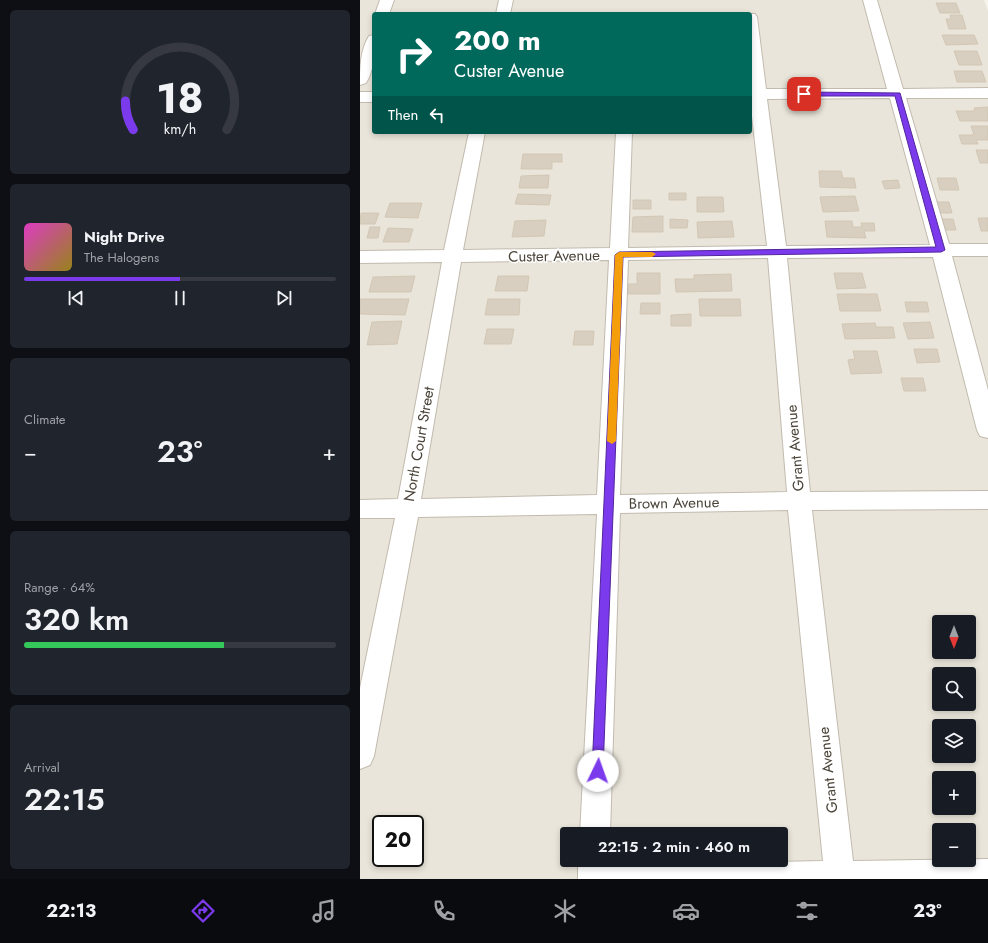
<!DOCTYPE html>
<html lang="en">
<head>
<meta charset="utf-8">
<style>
	body { margin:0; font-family:Jost,sans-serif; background:#20242c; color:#f1f3f6; height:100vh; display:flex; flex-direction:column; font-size:15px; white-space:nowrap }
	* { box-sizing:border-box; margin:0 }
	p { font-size:13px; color:#9ea1a6 }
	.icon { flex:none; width:22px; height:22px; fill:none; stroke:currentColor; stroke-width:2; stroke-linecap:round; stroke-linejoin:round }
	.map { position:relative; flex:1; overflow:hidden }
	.drawer { display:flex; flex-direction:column; gap:10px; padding:10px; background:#0d0f14; width:360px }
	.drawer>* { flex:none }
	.top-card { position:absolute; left:12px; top:12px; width:380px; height:122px; border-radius:4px; box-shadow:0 2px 6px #0003; background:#00695c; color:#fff; overflow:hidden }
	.needle { width:26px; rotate:180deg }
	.tools { position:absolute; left:572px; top:615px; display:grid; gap:8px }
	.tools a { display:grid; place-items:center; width:44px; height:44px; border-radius:4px; background:#171b24; box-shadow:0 2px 6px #0003; font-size:20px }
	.speed { position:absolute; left:12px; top:815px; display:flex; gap:8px; font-size:20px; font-weight:700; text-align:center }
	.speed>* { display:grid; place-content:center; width:52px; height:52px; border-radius:50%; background:#171b24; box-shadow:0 2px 6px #0003; line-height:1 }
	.speed .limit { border:2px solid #111; border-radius:6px; background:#fff; color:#111 }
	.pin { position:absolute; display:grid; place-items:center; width:34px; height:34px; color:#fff; margin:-17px; border-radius:8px; box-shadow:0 2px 6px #0006 }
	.me { position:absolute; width:44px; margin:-22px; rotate:3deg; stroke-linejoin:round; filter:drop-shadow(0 0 3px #0008) }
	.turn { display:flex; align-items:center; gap:14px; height:84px; padding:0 16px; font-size:18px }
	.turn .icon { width:52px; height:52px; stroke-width:2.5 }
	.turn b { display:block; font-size:28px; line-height:34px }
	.then { display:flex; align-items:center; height:38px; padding:0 16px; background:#0003; gap:8px; font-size:15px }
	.big { font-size:30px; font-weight:600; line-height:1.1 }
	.drawer .card { flex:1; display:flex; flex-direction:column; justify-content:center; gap:6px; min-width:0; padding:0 14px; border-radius:6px; background:#20242c }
	.drawer .dial { align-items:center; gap:0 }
	.dial svg { height:104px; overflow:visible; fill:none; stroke:#363941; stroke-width:7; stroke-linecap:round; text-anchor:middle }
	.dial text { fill:#f1f3f6; stroke:none }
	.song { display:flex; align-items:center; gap:12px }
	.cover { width:48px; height:48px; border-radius:6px; background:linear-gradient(135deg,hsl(310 70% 55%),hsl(50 70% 35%)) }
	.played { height:4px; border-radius:2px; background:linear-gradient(90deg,#7c3aed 50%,#363941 50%) }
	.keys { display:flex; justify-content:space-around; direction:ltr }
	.heat { display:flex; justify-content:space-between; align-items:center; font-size:22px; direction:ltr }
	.charge { height:6px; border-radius:3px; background:linear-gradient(90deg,#34c759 64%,#363941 0) }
	.trip { position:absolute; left:200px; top:827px; width:228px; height:40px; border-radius:4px; background:#171b24; box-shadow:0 2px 6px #0003; font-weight:600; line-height:40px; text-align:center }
	.menu { display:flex; height:64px; justify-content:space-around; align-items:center; background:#090b0e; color:#9ea1a6 }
	.menu .icon { width:28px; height:28px }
	.menu .selected { color:#7c3aed }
	.menu b { font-size:18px; color:#f1f3f6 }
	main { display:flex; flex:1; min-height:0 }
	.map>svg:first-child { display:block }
</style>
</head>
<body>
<main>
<section class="drawer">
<div class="card dial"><svg viewBox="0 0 100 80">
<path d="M14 69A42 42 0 1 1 86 69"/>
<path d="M14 69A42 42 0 0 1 8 47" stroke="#7c3aed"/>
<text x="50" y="56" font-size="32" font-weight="700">18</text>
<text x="50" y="72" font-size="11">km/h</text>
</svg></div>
<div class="card">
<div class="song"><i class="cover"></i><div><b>Night Drive</b><p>The Halogens</p></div></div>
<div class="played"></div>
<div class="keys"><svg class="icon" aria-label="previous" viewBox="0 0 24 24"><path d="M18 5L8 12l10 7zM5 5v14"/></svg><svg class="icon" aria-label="pause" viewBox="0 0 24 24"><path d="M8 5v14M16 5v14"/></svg><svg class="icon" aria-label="next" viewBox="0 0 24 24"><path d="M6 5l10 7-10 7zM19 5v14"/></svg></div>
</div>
<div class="card"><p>Climate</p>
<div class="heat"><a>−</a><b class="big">23°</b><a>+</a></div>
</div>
<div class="card"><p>Range · 64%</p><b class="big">320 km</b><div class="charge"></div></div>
<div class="card"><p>Arrival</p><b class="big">22:15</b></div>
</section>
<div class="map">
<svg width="628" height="879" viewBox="0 0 628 879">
	<rect width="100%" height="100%" fill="#f6f3ec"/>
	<!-- residential -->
	<path fill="#eae5da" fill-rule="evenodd" d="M0,0H624L628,11V879H0ZM14,14H390V132H14ZM579,622H609V652H579ZM579,674H609V704H579ZM579,726H609V756H579ZM579,778H609V808H579ZM21,824H55V858H21ZM579,830H609V860H579ZM207,834H421V860H207Z"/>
	<!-- building -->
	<path fill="#d8cfc1" stroke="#d3c7b4" d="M576,3H596L600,13H580Z
		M590,15H602L606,29H589L586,19H591Z
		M582,35H614L618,44L586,45Z
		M594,51H617L622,65H599Z
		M594,71H622L626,82H597Z
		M628,107V121H600L596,111H615L614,108Z
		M611,126H628V140H616L618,144H602L599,135H614Z
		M616,150H628V163H620Z
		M163,154H202V162H192V169H161Z
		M459,171H481L483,178H494L496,188L460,187Z
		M189,175L188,188H159L161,176Z
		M577,178H596L599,190H580Z
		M538,180L540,188L525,189L522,181Z
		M309,193H326V200H309Z
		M158,194L191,195L189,205L155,204Z
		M495,196L499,211L463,212L460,197Z
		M337,197H363L364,212H337Z
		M273,200H291V209H273Z
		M575,202H589L592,213H578Z
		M30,203H62L58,218L25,217Z
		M1,213H19L15,224H0Z
		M303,216V232H272L273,217Z
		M618,218H628V231H621Z
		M310,219L328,220L327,228H310Z
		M579,219H593L596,230H583Z
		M186,220L184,236L152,237L155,221Z
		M372,221L374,237L338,238L337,222Z
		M465,221H492L493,227H502L501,223H514L515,231H504L506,238L467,237Z
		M10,227H20L18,238H7Z
		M28,228L53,229L49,242H23Z
		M277,273H300V294H268V284H277Z
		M474,273H502L506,288L477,289Z
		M371,274L372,291L316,292L315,279H334V275Z
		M55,276L51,292H9L13,277Z
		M138,276H169L167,291H135Z
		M477,294H517L521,311H480Z
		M0,299H49L45,315L0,314Z
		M128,299H160L159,315H125Z
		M339,299H380L381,316H340Z
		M545,302H567L569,312H547Z
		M281,303H300V314H280Z
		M331,314V326H311V315Z
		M42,321L37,344L7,345L12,322Z
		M570,322L574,338L548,339L543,323Z
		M515,323L516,327H533L535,338L485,339L482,324Z
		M127,329H154L151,344H124Z
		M215,331H234L233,345H213Z
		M554,349H577L580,362L557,363Z
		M493,351H517L522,373L491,374L488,360L495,359Z
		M541,378H563L566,391H544Z"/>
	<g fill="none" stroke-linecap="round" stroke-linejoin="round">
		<!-- minor casing -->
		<g stroke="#c2bbae" stroke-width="2">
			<path id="minor" d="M20,0H34L29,14H15Z
				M139,0H153L150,14H136Z
				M503,0H517L543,89L628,88V98H546L589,244H628V256H592L628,390V438L620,436L617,430L573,257L427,258L450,492L628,491V509L452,510L493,861L628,859V879H218V860H248V865L463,861L428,510L260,513L250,834H220L237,514L58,517L14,756L10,765L0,769V688L35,518H0V500L38,499L82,262L0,263V251L84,250L109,132H125L103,250L250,248L256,132H272L268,248L407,246L390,99V14H385H395L397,17L406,89H527ZM530,98L570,245L426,246L407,99ZM408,258L427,492L260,495L268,260ZM249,260L237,495L61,499L101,262Z
				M14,35C14,51 15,69 6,83L0,85C0,68 0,50 9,36Z
				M0,92H14V102H0Z"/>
		</g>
		<!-- minor -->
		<use href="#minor" fill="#fff" fill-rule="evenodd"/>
	</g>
	<!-- route -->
	<path fill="#7c3aed" stroke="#51269a" d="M444,92L540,93L585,250L581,252L263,257L243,771L242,775L238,777L233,775L232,771L255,255L259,252L576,247L535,96H442L441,94Z"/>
	<!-- slow -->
	<path fill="#f59e0b" d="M259,252H292L296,254L292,257H263L256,441L252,444L247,441L255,255Z"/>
	<g text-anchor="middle" stroke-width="3" stroke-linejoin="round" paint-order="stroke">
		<!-- street labels -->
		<g font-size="15" fill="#4b4439" stroke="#fff">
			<text transform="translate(194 256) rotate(-1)" y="5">Custer Avenue</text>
			<text transform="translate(59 444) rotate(-80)" y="5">North Court Street</text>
			<text transform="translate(435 448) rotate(-95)" y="5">Grant Avenue</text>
			<text transform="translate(314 503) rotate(-1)" y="5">Brown Avenue</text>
			<text transform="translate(468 770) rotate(-96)" y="5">Grant Avenue</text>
		</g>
	</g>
</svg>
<div class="tools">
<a><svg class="needle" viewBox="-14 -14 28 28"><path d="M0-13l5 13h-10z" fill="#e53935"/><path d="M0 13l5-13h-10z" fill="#9ea1a6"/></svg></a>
<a><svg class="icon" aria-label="search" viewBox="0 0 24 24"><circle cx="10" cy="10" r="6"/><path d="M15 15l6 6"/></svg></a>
<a><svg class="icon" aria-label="layers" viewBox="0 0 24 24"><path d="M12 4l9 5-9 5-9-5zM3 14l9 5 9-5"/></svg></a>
<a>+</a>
<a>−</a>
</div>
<div class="speed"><div class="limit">20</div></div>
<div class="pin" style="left:444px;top:94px;background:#d93025"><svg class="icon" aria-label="arrive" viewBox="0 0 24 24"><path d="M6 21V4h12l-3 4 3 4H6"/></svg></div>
<svg class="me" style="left:238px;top:771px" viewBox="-20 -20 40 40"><circle r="19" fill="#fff"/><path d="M0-13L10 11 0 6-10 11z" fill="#7c3aed"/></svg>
<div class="trip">22:15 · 2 min · 460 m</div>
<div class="top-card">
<div class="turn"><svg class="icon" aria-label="right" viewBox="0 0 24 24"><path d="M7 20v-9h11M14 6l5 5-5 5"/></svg><div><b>200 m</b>Custer Avenue</div></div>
<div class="then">Then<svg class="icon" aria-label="left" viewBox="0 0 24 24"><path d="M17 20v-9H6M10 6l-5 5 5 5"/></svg></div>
</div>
</div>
</main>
<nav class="menu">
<b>22:13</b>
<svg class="icon selected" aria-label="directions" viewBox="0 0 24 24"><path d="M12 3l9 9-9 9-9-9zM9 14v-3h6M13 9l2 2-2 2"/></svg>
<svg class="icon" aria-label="music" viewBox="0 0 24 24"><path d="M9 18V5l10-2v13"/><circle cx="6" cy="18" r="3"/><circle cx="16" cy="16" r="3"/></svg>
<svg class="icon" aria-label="phone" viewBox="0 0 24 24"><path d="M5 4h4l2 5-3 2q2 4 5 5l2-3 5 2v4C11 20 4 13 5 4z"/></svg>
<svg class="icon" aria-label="climate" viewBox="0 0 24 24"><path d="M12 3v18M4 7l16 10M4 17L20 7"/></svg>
<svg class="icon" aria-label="car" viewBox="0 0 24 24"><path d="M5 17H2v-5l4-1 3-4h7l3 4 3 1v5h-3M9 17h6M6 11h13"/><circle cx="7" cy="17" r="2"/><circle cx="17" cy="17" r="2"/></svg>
<svg class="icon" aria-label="filters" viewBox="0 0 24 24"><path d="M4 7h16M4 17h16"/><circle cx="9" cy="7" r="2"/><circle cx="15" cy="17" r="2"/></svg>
<b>23°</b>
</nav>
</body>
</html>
